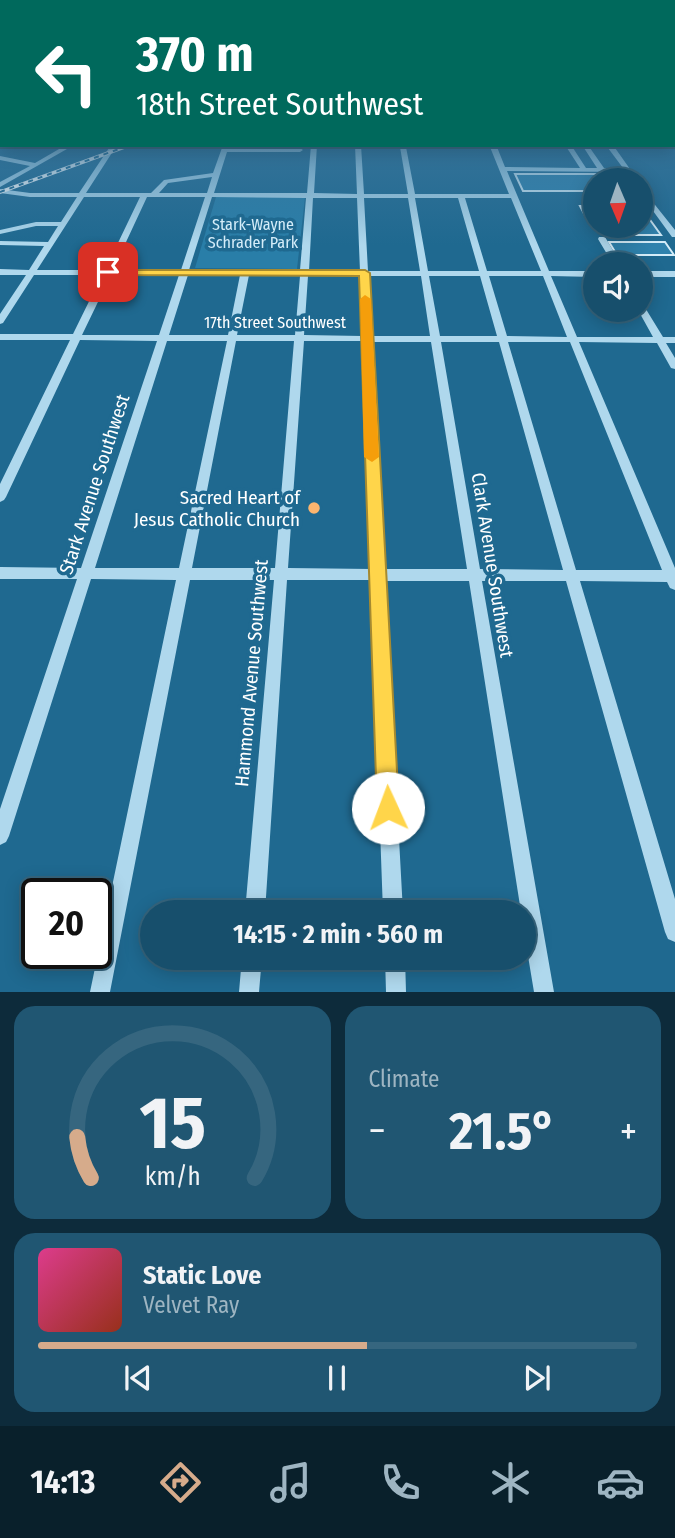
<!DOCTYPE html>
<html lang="en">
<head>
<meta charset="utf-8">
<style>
	body { margin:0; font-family:"Fira Sans Condensed",sans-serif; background:#205672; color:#f1f3f6; height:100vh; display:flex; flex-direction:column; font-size:26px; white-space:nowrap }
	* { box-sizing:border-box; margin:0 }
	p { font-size:23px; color:#9eb5c2 }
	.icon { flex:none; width:38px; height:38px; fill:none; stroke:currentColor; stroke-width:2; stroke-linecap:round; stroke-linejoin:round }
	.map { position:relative; height:992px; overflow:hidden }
	.panel { display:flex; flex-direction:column; gap:14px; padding:14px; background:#0d2b3b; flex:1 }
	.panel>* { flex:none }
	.hud { position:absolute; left:0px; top:0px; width:676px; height:147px; box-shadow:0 4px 18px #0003,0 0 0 2px #36667f; background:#00695c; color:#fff; overflow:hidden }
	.needle { width:46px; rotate:178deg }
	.controls { position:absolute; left:583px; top:168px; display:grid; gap:14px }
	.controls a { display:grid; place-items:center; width:70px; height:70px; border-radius:50%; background:#174f6c; box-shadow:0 4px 18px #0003,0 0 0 2px #36667f; font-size:35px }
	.speed { position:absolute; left:21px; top:878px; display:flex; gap:14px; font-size:35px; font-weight:700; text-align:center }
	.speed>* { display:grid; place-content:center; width:91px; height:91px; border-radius:50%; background:#174f6c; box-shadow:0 4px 18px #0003,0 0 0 2px #36667f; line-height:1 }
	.speed .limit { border:4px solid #111; border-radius:10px; background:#fff; color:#111 }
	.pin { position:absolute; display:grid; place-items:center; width:60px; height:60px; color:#fff; margin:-30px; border-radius:14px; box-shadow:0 4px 10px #0006 }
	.me { position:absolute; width:77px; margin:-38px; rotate:358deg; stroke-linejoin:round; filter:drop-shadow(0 0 5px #0008) }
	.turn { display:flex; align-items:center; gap:24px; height:147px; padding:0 21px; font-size:32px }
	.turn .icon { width:91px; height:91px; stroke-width:2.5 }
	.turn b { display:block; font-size:49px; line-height:60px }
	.big { font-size:52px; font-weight:700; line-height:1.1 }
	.panel .tile { flex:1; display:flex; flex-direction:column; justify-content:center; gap:10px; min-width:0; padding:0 24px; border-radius:21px; background:#205672 }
	.panel .dial { align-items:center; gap:0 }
	.dial svg { height:182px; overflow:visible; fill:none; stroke:#36667f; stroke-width:7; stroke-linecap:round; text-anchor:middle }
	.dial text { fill:#f1f3f6; stroke:none }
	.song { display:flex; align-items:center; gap:21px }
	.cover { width:84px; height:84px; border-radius:10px; background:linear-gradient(135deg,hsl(330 70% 55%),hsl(10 70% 35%)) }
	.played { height:7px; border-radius:4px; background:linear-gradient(90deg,#d6ab8b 55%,#36667f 55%) }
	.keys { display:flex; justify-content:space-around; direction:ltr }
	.heat { display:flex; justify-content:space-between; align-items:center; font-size:38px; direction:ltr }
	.panel .tiles { flex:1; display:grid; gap:14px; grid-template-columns:1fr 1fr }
	.tile:last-child { grid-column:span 2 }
	.trip { position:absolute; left:140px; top:900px; width:396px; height:70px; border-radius:35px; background:#174f6c; box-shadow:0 4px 18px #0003,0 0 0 2px #36667f; font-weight:700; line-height:70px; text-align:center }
	.tabs { display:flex; height:112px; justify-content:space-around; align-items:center; background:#09202b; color:#9eb5c2 }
	.tabs .icon { width:49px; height:49px }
	.tabs .active { color:#d6ab8b }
	.tabs b { font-size:32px; color:#f1f3f6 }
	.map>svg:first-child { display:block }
</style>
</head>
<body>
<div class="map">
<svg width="675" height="992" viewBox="0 0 675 992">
	<rect width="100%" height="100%" fill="#1f6990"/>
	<!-- green -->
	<path fill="#297ea8" d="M216,197H305L297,269L195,268Z"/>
	<!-- building -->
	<path fill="#2f82ad" stroke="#d5edf9" stroke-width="2" d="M515,174H618L622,180H595V191H523Z
		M580,206H595V223H589Z
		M640,206L661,235H604L599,226H640Z
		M609,242H665L674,255H617Z"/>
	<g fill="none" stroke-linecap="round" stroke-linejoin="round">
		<!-- minor -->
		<path fill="#afd8ed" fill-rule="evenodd" d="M0,122L2,123V129L0,128Z
			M0,135H2V139H0Z
			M66,145H74L0,187V182L30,166L0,160V156L35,163Z
			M111,145H117L86,193H151L164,180L213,173L223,145H229L228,148H300L303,150L300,152H227L214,193H307L311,145H317L314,193L357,194L355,145H361L364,194H408L400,147L381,145H613L637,179L638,180H632L626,172L507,171L549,271H595V277L551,276L577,337H653L638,310H640V303L644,306L663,337H675V343H666L675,358V369L671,368L657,343L579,342L675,568V590L670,588L667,582L580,581L675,899V942L668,939L665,932L566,581H482L554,992H534L523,926V912H521L469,581H385L403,912H383L371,580H287L265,912H245L274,580H190L110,992H90L176,580L91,579L9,836L6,842L0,845V809L77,579H0V567L81,568L157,341L80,340L6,497L4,500L0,502V484L70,340H0V334H73L102,275H34L3,323L0,324V314L26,275H0V269L29,270L44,246L0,245V241L48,242L58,226H36L0,234V230L36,222H61L77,197H30L0,193V189L30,193H79ZM406,147H490L509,194H415ZM497,147L567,148L580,168L505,167ZM573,148H584L597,168H586ZM590,148H608L623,168H604ZM212,177L207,193H159L168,183ZM84,197H140L105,270H37ZM147,197H205L181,270H113ZM212,197L306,198L300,270H189ZM313,198H357L360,271H309ZM364,198H408L420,271H368ZM415,198H458L479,271H428ZM465,198H511L541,271H487ZM111,275H179L159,335H82ZM188,275H240L228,335H169ZM249,275L300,276L295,335H237ZM308,276H360L362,336L304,335ZM368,276H421L430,336H371ZM429,276H480L497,336H440ZM489,276H543L567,337L507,336ZM167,341H227L179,568H95ZM236,341H294L275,568H192ZM304,341H362L371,569L288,568ZM372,342H431L467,569H384ZM441,342H499L563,570L480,569ZM508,342H570L662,570H576Z
			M640,186L675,230V237H672L640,193Z
			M599,237H605L621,264H613L598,239Z
			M640,271H675V277H640Z
			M242,957H262L259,992H239Z
			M385,957H405L406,992H386Z"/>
		<!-- major -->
		<path fill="#f5fbff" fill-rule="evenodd" d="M0,143L2,145H6L0,148Z"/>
		<!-- rail casing -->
		<g stroke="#fff" stroke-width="3.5">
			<path id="rail" d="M0,192L130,145"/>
		</g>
		<!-- rail -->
		<use href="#rail" stroke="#1f6990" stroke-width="2" stroke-dasharray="5" stroke-linecap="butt"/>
	</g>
	<!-- sky -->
	<linearGradient id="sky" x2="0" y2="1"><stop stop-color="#113a4f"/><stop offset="0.43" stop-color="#3c769c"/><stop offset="1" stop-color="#3c769c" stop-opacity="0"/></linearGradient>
	<rect width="675" height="245" fill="url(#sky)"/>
	<!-- route -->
	<path fill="#ffd54a" stroke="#a68a30" stroke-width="2" d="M104,270H365L370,273L399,808L396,816L388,819L380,816L377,808L359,276L108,275L104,274Z"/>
	<!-- slow -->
	<path fill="#f59e0b" d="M365,295L371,299L379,457L372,462L364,457L360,299Z"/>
	<!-- markers -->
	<circle fill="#fbb56f" stroke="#1f6990" stroke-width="2.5" cx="314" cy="508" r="7"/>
	<g text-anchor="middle" stroke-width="7" stroke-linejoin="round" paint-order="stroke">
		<!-- far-park labels -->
		<g font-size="16" fill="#d5edf9" stroke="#1f6990">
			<text x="253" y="230">Stark-Wayne<tspan x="253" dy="18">Schrader Park</tspan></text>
		</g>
		<!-- far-street labels -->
		<g font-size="16" fill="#fff" stroke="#1f6990">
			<text x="275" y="328">17th Street Southwest</text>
		</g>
		<!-- street labels -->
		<g font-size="19" fill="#fff" stroke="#1f6990">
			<text transform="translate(94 484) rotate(-72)" y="7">Stark Avenue Southwest</text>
			<text transform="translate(493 565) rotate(81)" y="7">Clark Avenue Southwest</text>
			<text transform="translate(251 673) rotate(-85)" y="7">Hammond Avenue Southwest</text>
		</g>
		<!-- poi labels -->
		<g font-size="19" fill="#fff" stroke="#1f6990" text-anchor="end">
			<text x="300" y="504">Sacred Heart of<tspan x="300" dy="22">Jesus Catholic Church</tspan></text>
		</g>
	</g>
</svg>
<div class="controls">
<a><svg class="needle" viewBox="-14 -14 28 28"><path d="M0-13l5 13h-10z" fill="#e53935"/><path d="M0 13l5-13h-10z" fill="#9eb5c2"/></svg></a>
<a><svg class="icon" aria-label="sound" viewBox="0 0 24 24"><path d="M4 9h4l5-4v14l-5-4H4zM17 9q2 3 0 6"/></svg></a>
</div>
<div class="speed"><div class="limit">20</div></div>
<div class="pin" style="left:108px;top:272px;background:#d93025"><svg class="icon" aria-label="arrive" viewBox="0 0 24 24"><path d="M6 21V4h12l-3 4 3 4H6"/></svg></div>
<svg class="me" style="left:388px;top:808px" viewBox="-20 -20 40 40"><circle r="19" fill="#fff"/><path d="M0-13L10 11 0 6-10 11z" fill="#ffd54a"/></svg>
<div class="trip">14:15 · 2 min · 560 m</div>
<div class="hud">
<div class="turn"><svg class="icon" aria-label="left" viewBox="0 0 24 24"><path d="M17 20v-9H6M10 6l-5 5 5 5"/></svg><div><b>370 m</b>18th Street Southwest</div></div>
</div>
</div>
<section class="panel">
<div class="tiles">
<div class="tile dial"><svg viewBox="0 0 100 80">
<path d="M14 69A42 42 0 1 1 86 69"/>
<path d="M14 69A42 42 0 0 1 8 51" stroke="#d6ab8b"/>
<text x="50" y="56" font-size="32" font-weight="700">15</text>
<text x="50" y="72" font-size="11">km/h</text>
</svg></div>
<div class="tile"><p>Climate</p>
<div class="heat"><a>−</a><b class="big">21.5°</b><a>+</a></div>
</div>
<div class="tile">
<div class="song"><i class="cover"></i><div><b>Static Love</b><p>Velvet Ray</p></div></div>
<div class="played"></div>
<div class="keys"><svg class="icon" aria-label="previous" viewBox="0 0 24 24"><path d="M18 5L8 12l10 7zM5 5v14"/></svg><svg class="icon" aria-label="pause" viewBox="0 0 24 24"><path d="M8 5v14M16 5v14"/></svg><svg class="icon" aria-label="next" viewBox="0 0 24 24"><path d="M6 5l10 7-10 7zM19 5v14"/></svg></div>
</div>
</div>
</section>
<nav class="tabs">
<b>14:13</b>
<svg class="icon active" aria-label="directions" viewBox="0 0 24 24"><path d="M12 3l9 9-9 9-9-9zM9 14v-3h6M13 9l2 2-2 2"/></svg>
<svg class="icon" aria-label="music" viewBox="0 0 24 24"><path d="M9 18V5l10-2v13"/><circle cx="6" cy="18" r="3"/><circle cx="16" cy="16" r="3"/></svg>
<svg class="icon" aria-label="phone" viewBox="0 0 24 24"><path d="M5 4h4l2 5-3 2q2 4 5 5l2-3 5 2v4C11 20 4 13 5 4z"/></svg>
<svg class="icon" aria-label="climate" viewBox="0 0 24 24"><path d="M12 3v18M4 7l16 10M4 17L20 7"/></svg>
<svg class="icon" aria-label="car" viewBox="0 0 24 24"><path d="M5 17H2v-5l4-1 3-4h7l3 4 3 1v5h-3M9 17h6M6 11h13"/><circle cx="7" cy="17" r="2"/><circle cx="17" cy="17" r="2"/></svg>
</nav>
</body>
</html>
